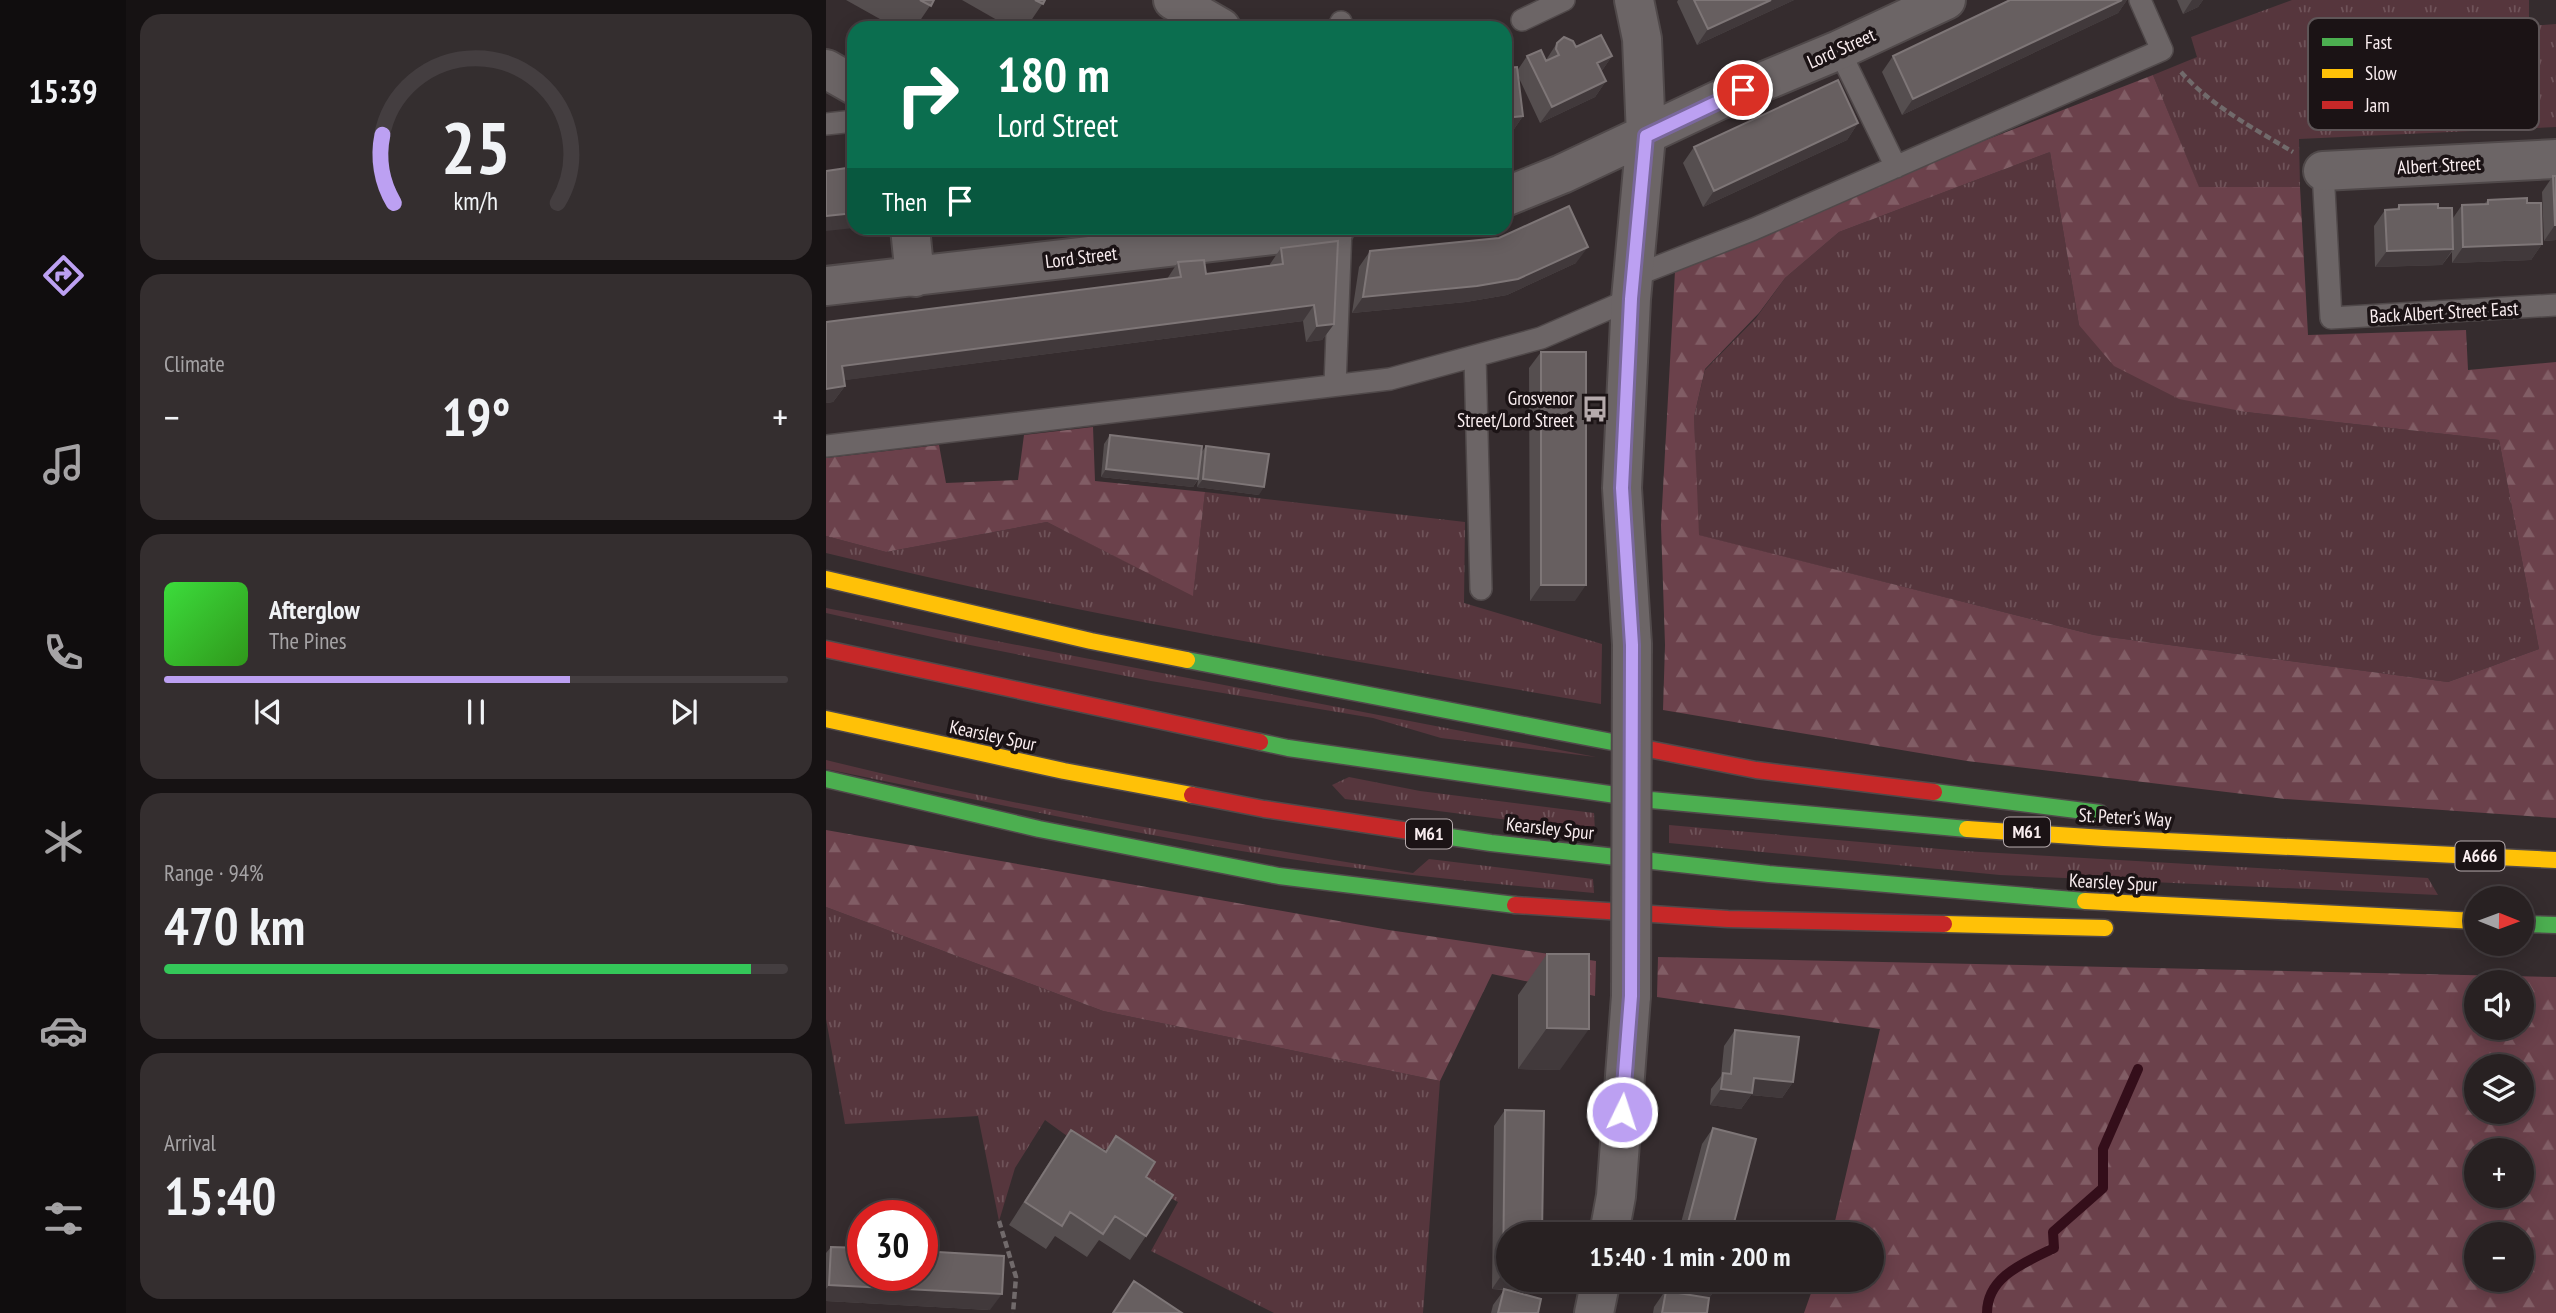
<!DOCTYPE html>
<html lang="en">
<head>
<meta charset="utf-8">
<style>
	body { margin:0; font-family:"PT Sans Narrow",sans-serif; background:#342e2f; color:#f1f3f6; height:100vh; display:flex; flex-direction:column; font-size:26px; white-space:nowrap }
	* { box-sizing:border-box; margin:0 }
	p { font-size:23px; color:#a5a3a5 }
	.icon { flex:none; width:38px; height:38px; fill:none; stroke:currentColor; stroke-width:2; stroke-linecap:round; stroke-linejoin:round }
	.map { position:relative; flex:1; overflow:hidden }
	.details { display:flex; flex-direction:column; gap:14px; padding:14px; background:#161213; width:700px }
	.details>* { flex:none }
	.banner { position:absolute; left:21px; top:21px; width:665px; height:214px; border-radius:21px; box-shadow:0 4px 18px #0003,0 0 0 2px #443e40; background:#0b6e4f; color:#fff; overflow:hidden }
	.needle { width:46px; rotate:91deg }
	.controls { position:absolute; left:1638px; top:886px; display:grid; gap:14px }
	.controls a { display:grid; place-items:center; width:70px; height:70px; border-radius:50%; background:#282122; box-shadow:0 4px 18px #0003,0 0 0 2px #443e40; font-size:35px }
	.speed { position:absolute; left:21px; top:1200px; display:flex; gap:14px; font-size:35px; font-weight:700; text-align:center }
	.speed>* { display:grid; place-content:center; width:91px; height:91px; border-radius:50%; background:#282122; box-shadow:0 4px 18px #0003,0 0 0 2px #443e40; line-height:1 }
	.speed .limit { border:10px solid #d22; background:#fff; color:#111 }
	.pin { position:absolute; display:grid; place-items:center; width:60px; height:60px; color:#fff; margin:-30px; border:4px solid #fff; border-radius:50%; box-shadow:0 2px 7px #0007 }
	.me { position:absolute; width:77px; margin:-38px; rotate:4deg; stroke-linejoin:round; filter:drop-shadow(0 0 5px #0008) }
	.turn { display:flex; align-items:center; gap:24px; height:147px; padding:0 35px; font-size:32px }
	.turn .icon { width:91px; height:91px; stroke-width:2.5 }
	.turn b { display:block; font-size:49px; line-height:60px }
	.then { display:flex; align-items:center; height:66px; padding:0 35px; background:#0003; gap:14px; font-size:26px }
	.big { font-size:52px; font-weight:800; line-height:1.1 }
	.details .widget { flex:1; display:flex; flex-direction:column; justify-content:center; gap:10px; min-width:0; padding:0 24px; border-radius:21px; background:#342e2f }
	.details .dial { align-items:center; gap:0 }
	.dial svg { height:182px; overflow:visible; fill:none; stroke:#443e40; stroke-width:7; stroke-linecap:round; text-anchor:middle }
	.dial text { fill:#f1f3f6; stroke:none }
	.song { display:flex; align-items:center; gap:21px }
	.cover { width:84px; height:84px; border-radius:10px; background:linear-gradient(135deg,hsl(120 70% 55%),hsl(110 70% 35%)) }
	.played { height:7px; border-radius:4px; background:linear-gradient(90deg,#bca0f2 65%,#443e40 65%) }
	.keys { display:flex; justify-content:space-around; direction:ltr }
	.heat { display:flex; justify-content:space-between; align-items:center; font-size:38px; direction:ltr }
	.charge { height:10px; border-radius:5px; background:linear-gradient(90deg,#34c759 94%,#443e40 0) }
	.trip { position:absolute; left:670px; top:1222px; width:388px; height:70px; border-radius:35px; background:#282122; box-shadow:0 4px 18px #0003,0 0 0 2px #443e40; font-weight:800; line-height:70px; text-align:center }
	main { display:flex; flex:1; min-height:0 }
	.tab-bar { display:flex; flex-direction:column; width:126px; justify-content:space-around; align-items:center; background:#100d0e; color:#a5a3a5 }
	.tab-bar .icon { width:49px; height:49px }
	.tab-bar .on { color:#bca0f2 }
	.tab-bar b { font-size:32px; color:#f1f3f6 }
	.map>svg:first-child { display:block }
</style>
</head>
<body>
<main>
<nav class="tab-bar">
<b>15:39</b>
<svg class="icon on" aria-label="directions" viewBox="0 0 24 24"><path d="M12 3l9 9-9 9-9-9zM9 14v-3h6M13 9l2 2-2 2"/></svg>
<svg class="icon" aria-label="music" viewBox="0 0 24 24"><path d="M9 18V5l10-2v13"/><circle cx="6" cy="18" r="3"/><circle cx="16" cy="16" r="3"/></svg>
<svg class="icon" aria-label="phone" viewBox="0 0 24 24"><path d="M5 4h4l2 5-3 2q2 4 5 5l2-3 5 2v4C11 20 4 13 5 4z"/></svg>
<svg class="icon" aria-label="climate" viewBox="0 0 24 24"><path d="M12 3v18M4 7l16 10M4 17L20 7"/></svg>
<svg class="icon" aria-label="car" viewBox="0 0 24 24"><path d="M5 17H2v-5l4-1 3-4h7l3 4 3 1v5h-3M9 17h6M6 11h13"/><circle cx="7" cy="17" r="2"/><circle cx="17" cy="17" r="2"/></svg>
<svg class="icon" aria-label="filters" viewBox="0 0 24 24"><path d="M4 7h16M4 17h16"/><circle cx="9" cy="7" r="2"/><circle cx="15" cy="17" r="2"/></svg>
</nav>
<section class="details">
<div class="widget dial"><svg viewBox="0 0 100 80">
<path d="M14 69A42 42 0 1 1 86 69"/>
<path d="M14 69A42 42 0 0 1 9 39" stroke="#bca0f2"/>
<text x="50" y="56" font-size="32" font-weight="700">25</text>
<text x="50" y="72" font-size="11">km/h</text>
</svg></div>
<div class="widget"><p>Climate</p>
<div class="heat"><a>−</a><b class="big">19°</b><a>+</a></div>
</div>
<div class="widget">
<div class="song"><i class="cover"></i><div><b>Afterglow</b><p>The Pines</p></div></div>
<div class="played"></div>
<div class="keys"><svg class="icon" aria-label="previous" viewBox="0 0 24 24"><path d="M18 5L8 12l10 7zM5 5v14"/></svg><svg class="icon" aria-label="pause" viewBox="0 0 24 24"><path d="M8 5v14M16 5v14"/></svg><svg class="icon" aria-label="next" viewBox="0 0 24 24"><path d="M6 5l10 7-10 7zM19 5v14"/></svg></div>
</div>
<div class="widget"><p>Range · 94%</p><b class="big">470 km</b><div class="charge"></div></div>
<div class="widget"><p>Arrival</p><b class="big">15:40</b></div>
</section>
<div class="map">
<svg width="1730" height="1313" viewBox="0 0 1730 1313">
	<defs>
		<pattern id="grass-tufts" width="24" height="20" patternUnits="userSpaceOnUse" patternTransform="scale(1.75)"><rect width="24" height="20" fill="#56363d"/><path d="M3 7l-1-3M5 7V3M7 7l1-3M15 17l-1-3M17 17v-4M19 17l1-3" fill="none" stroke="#6f5359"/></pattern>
		<pattern id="forest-firs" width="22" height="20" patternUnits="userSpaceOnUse" patternTransform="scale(1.75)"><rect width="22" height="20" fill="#6b414b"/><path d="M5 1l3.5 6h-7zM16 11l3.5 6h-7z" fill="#815d65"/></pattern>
	</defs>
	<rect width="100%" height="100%" fill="#352c2e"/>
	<!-- grass -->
	<path fill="url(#grass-tufts)" d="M1466,0H1703V26L1730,24V127L1473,139L1474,187L1373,188L1327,75L1371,57L1365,37Z
		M1224,152L1253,325L1420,412L1673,440L1713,649L1622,682L1268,635L872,535L868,417L879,370L930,318L959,278L1013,232Z
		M379,492L639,522L638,603L776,644L775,704C515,659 256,616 0,553V536L60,552L221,522L367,595Z
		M0,608L770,757L615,738L547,718L325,681L124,641L0,613Z
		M0,760C194,808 390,841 587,873L603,859L767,879L768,893C671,884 574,875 478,861C318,837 159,801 0,769Z
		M523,777L594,791L768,813L769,831L519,799L506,785Z
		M843,825L1137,851L1602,878L1612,895L1174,875L843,843Z
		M0,907L277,1011L614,1081L597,1313H448L325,1251L352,1202L328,1189L307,1157L248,1141L219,1120L189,1168L173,1221L152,1116L19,1124L0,1019Z"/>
	<!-- forest -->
	<path fill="url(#forest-firs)" fill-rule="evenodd" d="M1327,75L1373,187H1474L1482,335L1640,330L1642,370L1730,362V818L1459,799L1141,761L837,710L839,645L835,525L849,271L1072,174ZM1224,152L1253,325L1288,366L1353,399L1420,412L1673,440L1713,649L1622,682L1268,635L873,535L868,417L879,369L933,313L959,278L1013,232Z
		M267,427L269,481L379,492L367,596L221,522L60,552L0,536V458L113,445L120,483L192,480L198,435Z
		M0,830L563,930L770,961L769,996L666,974L614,1081L277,1011L0,907Z
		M832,957L1730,977V1313H978L990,1279H1046V1234H1006L1054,1029L831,997ZM1650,982H1696V1027H1650ZM1650,1066H1696V1111H1650ZM1650,1150H1696V1195H1650ZM1650,1234H1696V1279H1650Z"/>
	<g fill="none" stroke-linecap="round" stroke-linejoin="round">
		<!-- stream -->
		<path stroke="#340e1a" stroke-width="10" d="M1161,1313C1161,1276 1200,1262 1228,1248L1227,1232L1277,1188V1149L1312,1069"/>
		<!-- lane casing -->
		<g stroke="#50494a" stroke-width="24">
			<path id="lane" d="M696,20L738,0
				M512,28L515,22
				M1013,50L1070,167
				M0,124L28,121
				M1497,171L1505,318L1730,305
				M808,276L928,229L1336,50L1314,0
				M649,356L655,589
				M509,385L515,228
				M0,446L564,379L715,338L805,299"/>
		</g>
		<!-- street casing -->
		<g stroke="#50494a" stroke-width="42">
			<path id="street" d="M347,0L395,28
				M0,69L28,85
				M1497,171L1730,159
				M679,197L736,174L893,100L1013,50L1120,0
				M84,228L89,277
				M0,286L509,228
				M806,644L796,488L805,299L820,136L816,39L808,0
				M783,1234L790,1196L805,996
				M768,1313L775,1279"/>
		</g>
		<!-- fast casing -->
		<g stroke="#50494a" stroke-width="19">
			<path id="fast" d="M361,660L807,746
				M434,742L462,748L825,800L1141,829
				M0,779L213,829L453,876L689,905
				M1108,792L1274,813
				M590,832L665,843L943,874L1259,901
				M1696,924L1730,925"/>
		</g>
		<!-- slow casing -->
		<g stroke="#50494a" stroke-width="19">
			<path id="slow" d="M0,579L265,641L361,660
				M0,719L238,771L366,795
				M1141,829L1278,838L1730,860
				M1259,901L1650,921
				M1118,924L1279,928"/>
		</g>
		<!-- jam casing -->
		<g stroke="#50494a" stroke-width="19">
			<path id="jam" d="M0,649L434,742
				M807,746L930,770L1108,792
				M366,795L438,809L590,832
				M689,905L902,919L1118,924"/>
		</g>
		<!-- path -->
		<path stroke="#716a6b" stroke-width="4.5" stroke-dasharray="7 3.5" stroke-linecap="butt" d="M1355,72C1385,106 1429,129 1467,152
			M173,1221L190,1277L187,1313"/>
		<!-- lane -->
		<use href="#lane" stroke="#6c6566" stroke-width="21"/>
		<!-- street -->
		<use href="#street" stroke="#6c6566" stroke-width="38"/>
		<!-- fast -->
		<use href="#fast" stroke="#4caf50" stroke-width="16"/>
		<!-- slow -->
		<use href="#slow" stroke="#ffc107" stroke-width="16"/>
		<!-- jam -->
		<use href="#jam" stroke="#c62828" stroke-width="16"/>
		<!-- street-bridge casing -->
		<g stroke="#50494a" stroke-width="42" stroke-linecap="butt">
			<path id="street-bridge" d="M805,996L806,644"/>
		</g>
		<!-- street-bridge -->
		<use href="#street-bridge" stroke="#6c6566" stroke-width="38"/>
	</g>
	<!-- wall -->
	<path fill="#554e4f" d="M20,0H108L89,28H70Z
		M136,0H219L200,28H185Z
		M852,0H968L871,45L851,2Z
		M1184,0H1301L1292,13L1076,115L1056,72L1067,56Z
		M1351,0H1377L1372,7L1357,14Z
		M731,43L786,56L775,72L780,81L769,97L714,123L692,76L697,116L686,132L679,133V68L691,71L701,56L720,60Z
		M1032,123L1021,140L877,207L857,163L868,147Z
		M1727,176H1730V240L1718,241L1716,192Z
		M1662,200L1701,203L1716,244L1705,260L1626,263V252L1616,265L1549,267L1548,226L1559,210H1570L1573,205L1612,208L1627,218L1636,205L1658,204Z
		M455,248L508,324L496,340L480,342L477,321L18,380L19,386L7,402L0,403V322L341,279L352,262L380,274L444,265V264Z
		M544,251L750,263L681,295L640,302L526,313L533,267Z
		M715,352L749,601H704L703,368Z
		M284,435L375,453L380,446L433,495L371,487L372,480L367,487L275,477L278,444Z
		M721,954L734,1070L692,1069V995Z
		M909,1030L967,1082L956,1098L925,1095L915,1109L884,1105L885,1089L895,1076L898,1046Z
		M679,1110L704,1290H680L712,1313H665L667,1305L678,1290L666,1289L668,1126Z
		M887,1128L905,1234H852L876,1144Z
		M245,1130L320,1177V1236L304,1260L273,1240L261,1257L229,1236L220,1249L183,1225L229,1153Z
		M5,1247L164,1310L0,1301V1253Z
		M840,1279H893L892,1286L883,1298L881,1313H827L828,1307L839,1291H837Z"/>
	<!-- shaded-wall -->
	<path fill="#41393b" d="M945,0H968L871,45L882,29Z
		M1296,0H1301L1292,13L1076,115L1087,99Z
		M1366,0H1377L1372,7L1357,14Z
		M786,56L775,72L771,63Z
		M780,81L769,97L714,123L726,107Z
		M697,116L686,132L679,133V118Z
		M1032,123L1021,140L877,207L888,191Z
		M28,213V228L0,231V216Z
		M1729,225H1730V240L1718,241Z
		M1716,244L1705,260L1626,263L1637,247Z
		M762,247L750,263L681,295L640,302L526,313L537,297Z
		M1627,249L1616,265L1549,267L1561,251Z
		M488,305L477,321L5,382L16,366Z
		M508,324L496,340L480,342L491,326Z
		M19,386L7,402L0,403V389Z
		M280,469L372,479L367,487L275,477Z
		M377,479L438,487L433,495L371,487Z
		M715,585H760L749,601H704Z
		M721,1028L763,1029L734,1070L692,1069Z
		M928,1078L967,1082L956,1098L925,1095L915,1109L884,1105L895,1089Z
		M677,1273H682V1279H712L704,1290L666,1289Z
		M846,1279H865L892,1286L880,1302L837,1291Z
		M3,1285L176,1294L164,1310L0,1301V1289Z"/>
	<!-- building -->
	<path fill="#675f60" stroke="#7e7677" stroke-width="2" d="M94,0H108L105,6Z
		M209,0H219L217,4Z
		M868,0H945L882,29Z
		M1184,0H1296L1087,99L1067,56Z
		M775,35L786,56L771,63L780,81L726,107L701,56L715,50L720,61L733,55L730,49L731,43L738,37L747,41L750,47Z
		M691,67L697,116L679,118V68Z
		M1012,80L1032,123L888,191L868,147Z
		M28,167V213L0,216V171Z
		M1727,176H1730V225H1729Z
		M1701,198V203H1715L1716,244L1637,247L1636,205L1662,204V200Z
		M1612,204V208H1626L1627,249L1561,251L1559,210L1573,209V205Z
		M743,206L762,247L692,279L651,286L537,297L544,251L673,238Z
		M512,241L508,324L491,326L488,305L16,366L19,386L0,389V322L355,277L352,262L378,260L380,274L457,264L455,248Z
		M715,352H760V585H715Z
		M284,435L376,446L372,479L280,469Z
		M380,446L443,454L438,487L377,479Z
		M721,954H763V1029L721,1028Z
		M909,1030L973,1037L967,1082L928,1078L926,1093L895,1089L897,1073L905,1074Z
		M679,1110L718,1111L716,1234H682V1273H677Z
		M887,1128L930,1139L905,1234H859Z
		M245,1130L280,1152L290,1136L329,1162L320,1177L347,1195L320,1236L289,1216L277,1234L244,1212L236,1226L199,1202Z
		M5,1247L37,1248V1276H96V1251L178,1256L176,1294L3,1285Z
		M865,1279H893L892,1286Z
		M308,1281L356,1313H287Z
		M678,1289L715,1299L712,1313H672Z
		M840,1291L883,1298L881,1313H836Z"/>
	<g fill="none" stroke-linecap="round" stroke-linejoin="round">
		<!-- route casing -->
		<g stroke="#7a689d" stroke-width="18">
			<path id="route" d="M796,1112L805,996L806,645L796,488L805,299L820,136L917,90"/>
		</g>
		<!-- route -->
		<use href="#route" stroke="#bca0f2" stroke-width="12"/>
	</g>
	<!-- icons -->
	<defs>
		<g id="bus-bare" transform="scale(2.1)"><path d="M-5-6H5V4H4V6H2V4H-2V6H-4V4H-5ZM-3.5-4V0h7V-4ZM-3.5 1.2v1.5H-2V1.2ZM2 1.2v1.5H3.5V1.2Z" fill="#b5aaac" stroke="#1b1315" stroke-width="2.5" paint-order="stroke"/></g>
	</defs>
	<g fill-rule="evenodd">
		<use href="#bus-bare" x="769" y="409"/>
	</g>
	<g text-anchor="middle" stroke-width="7" stroke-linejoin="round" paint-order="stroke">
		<!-- shield labels -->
		<g fill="#1b1315" stroke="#b7acae" stroke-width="2">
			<rect x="1178" y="817.5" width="46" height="29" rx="5"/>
			<rect x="580" y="819.5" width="46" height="29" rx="5"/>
			<rect x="1629.5" y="841.5" width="49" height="29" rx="5"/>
		</g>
		<g font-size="18" font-weight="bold" fill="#faeef0">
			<text x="1201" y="838">M61</text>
			<text x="603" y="840">M61</text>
			<text x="1654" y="862">A666</text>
		</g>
		<!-- street labels -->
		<g font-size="19" fill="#faeef0" stroke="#1b1315">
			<text transform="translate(1015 48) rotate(-24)" y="7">Lord Street</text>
			<text transform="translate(1613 165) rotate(-3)" y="7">Albert Street</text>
			<text transform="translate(255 257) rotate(-7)" y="7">Lord Street</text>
			<text transform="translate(1618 312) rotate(-3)" y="7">Back Albert Street East</text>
			<text transform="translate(167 735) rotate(12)" y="7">Kearsley Spur</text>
			<text transform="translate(1299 817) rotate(3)" y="7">St. Peter's Way</text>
			<text transform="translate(724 828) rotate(6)" y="7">Kearsley Spur</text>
			<text transform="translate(1287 882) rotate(3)" y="7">Kearsley Spur</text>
		</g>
		<!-- poi labels -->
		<g font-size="19" fill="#faeef0" stroke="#1b1315" text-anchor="end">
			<text x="748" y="405">Grosvenor<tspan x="748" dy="22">Street/Lord Street</tspan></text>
		</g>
	</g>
	<!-- legend -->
	<rect x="1482" y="18" width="231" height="112" rx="10" fill="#1b1315" stroke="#5e5557" stroke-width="2"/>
	<rect x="1496" y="38" width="31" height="8" fill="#4caf50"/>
	<rect x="1496" y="69" width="31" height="9" fill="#ffc107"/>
	<rect x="1496" y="101" width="31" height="8" fill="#c62828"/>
	<g font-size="19" fill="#faeef0">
		<text x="1539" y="49">Fast</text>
		<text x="1539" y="80">Slow</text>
		<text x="1539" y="112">Jam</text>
	</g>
</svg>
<div class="controls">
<a><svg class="needle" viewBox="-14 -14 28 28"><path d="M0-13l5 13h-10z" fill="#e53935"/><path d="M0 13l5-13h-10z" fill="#a5a3a5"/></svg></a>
<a><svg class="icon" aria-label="sound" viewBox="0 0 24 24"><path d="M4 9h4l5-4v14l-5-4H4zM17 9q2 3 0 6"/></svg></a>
<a><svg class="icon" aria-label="layers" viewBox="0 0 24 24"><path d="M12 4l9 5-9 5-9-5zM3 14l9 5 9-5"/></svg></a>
<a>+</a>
<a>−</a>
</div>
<div class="speed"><div class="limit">30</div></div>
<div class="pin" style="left:917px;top:90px;background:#d93025"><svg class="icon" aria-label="arrive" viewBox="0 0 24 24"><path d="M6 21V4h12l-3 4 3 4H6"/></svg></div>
<svg class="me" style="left:796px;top:1112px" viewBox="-20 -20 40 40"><circle r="17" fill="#bca0f2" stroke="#fff" stroke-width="3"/><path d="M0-11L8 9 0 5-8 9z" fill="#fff"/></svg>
<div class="trip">15:40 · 1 min · 200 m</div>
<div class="banner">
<div class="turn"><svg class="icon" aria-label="right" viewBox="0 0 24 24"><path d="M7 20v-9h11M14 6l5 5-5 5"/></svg><div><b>180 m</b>Lord Street</div></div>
<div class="then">Then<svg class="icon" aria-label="arrive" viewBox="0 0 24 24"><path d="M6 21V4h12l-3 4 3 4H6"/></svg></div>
</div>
</div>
</main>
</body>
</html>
